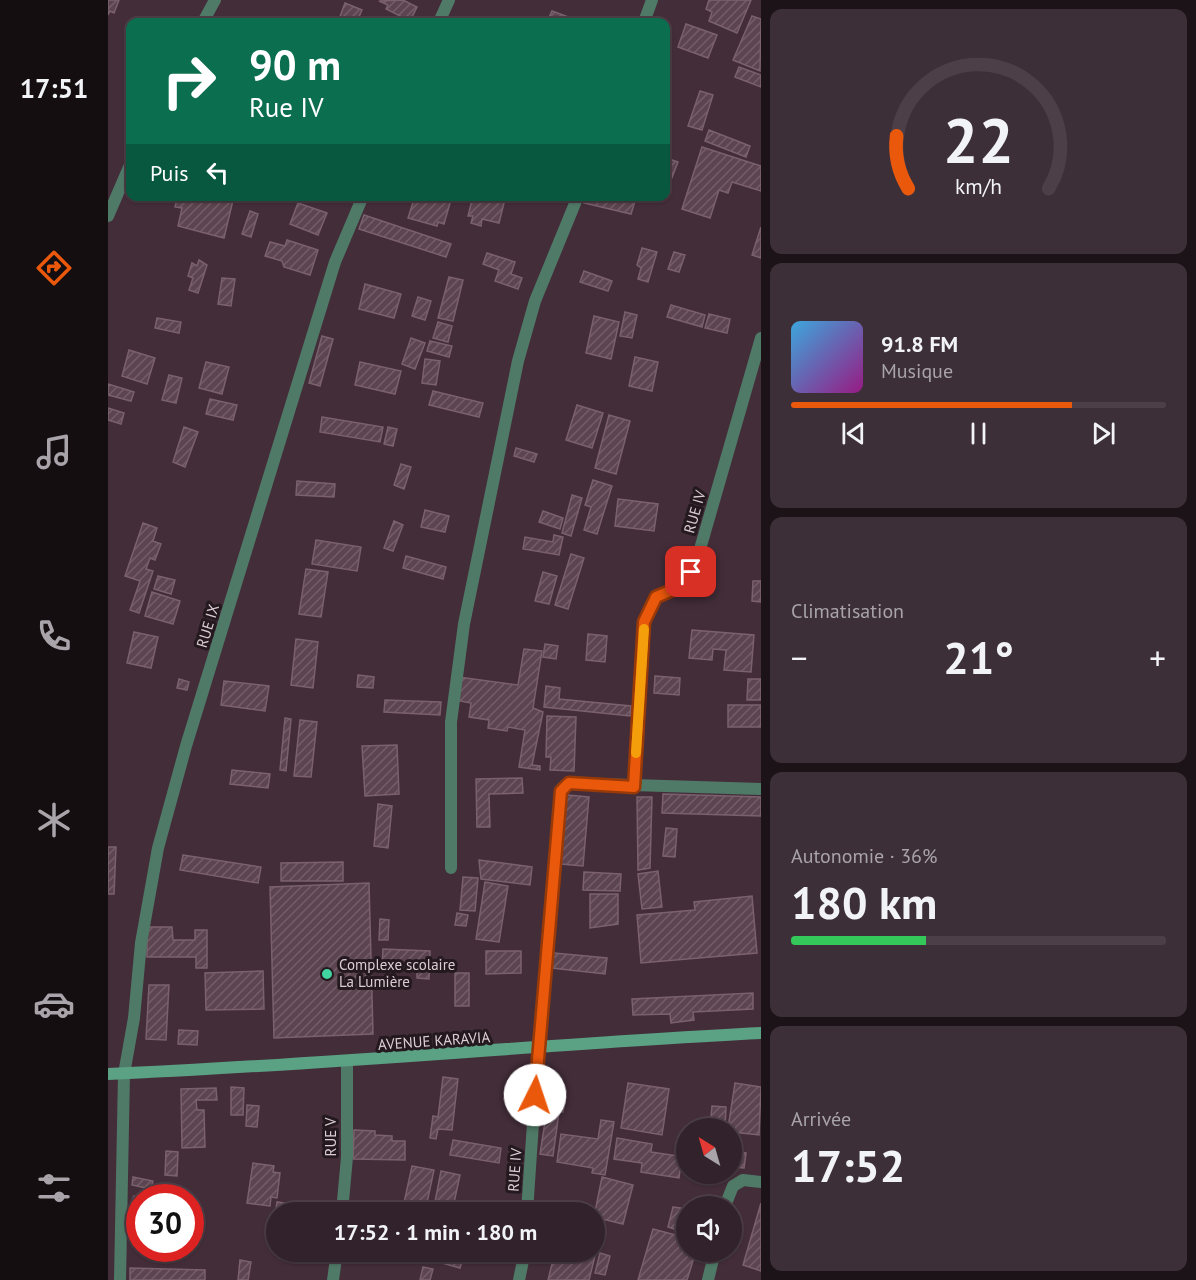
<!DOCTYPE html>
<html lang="fr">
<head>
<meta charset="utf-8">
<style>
	body { margin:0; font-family:"PT Sans",sans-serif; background:#3d2f37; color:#f1f3f6; height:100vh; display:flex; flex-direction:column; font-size:22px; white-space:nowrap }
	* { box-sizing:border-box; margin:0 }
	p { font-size:20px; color:#a8a4a9 }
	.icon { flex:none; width:33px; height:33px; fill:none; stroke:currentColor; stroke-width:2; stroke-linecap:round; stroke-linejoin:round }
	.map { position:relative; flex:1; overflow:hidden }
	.panel { display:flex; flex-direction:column; gap:9px; padding:9px; background:#1c1318; width:435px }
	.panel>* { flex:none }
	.hud { position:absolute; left:18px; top:18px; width:544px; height:183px; border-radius:12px; box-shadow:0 2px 4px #0004,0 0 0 2px #4d3f47; background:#0b6e4f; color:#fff; overflow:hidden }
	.needle { width:39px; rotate:323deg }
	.fabs { position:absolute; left:568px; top:1118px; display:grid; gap:12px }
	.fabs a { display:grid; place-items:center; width:66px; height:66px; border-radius:50%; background:#32222b; box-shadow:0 2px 4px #0004,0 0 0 2px #4d3f47; font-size:30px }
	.speed { position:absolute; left:18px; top:1184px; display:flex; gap:12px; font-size:30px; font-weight:700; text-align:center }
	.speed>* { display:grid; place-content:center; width:78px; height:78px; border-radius:50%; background:#32222b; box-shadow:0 2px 4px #0004,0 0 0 2px #4d3f47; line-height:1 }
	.speed .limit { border:9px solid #d22; background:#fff; color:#111 }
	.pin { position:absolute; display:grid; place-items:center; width:51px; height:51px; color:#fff; margin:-26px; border-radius:12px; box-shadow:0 3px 9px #0006 }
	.me { position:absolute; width:66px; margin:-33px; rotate:4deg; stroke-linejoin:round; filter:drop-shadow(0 0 4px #0008) }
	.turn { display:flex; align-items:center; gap:21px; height:126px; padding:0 24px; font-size:27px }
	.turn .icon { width:78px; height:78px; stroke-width:2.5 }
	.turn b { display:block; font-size:42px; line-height:51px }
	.then { display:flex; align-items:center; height:57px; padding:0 24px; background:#0003; gap:12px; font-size:22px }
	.big { font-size:45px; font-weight:700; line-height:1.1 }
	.panel .card { flex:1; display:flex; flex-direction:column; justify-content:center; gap:9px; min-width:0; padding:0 21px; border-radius:12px; background:#3d2f37 }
	.panel .dial { align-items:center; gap:0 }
	.dial svg { height:156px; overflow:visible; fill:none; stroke:#4d3f47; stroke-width:7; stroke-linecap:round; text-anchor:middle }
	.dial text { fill:#f1f3f6; stroke:none }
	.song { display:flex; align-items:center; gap:18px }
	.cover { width:72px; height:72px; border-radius:9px; background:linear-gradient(135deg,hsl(200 70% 55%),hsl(310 70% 35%)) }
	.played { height:6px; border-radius:3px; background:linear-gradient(90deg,#ea580c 75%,#4d3f47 75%) }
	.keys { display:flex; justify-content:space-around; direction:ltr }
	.heat { display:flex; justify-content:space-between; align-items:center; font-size:33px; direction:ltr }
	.charge { height:9px; border-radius:4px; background:linear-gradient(90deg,#34c759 36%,#4d3f47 0) }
	.trip { position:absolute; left:158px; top:1202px; width:339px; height:60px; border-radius:30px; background:#32222b; box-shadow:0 2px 4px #0004,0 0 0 2px #4d3f47; font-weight:700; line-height:60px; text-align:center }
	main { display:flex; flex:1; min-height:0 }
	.tab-bar { display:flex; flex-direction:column; width:108px; justify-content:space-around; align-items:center; background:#140e11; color:#a8a4a9 }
	.tab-bar .icon { width:42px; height:42px }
	.tab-bar .on { color:#ea580c }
	.tab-bar b { font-size:27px; color:#f1f3f6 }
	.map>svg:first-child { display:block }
</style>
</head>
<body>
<main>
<nav class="tab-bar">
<b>17:51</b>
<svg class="icon on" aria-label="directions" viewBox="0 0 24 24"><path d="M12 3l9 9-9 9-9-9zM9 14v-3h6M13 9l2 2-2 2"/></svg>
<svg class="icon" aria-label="music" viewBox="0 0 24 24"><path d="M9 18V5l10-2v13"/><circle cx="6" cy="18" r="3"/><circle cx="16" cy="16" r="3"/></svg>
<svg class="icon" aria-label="phone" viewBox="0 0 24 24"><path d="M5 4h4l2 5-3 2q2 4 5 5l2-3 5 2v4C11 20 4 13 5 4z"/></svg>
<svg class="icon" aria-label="climate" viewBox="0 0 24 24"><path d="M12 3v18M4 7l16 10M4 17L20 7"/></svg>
<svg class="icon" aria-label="car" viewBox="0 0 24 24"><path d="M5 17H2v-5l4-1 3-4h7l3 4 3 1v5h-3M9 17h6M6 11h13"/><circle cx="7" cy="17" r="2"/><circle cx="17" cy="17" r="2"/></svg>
<svg class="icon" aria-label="filters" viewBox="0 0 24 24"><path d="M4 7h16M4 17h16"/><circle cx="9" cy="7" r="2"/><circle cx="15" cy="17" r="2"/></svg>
</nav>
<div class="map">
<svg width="653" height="1280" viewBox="0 0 653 1280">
	<defs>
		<pattern id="building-hatch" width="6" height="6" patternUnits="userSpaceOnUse" patternTransform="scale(1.5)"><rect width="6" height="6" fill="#5c4450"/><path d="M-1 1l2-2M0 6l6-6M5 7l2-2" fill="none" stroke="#735e68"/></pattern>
	</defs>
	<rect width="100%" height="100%" fill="#432d39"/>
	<!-- building -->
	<path fill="url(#building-hatch)" stroke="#7b616e" stroke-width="1.5" d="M0,0H11L6,13L2,11L0,15Z
		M295,0L309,7L302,21L278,9L280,5L271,1Z
		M601,0H643L629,33L601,21L604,12L598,9Z
		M237,3L254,10L250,19L246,17L244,22H230Z
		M444,11L474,22H439Z
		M644,16L653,19L652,71L625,60Z
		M578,24L609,35L600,58L570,47Z
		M631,67L653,75V87L627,77Z
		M592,91L605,95L594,130L580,126Z
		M601,130L642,146L638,157L597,141Z
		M594,147L653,166V191L624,182L620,193L611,190L602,218L574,209Z
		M558,158L570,162L558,193Z
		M70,196H126L116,238L70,226L74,208L67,207Z
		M307,196H344L336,224L330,222L329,226L300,218Z
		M365,196L397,199L391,223L374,219L373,226L363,223L365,216H360Z
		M478,196H524L528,198L523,214L476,203Z
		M190,203L219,213L210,235L182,224Z
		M142,211L150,214L143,237L134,234Z
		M256,215L343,244L338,257L251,229Z
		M653,227V258L644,255Z
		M179,240L210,250L202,275L176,267L174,261L157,256L162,242L177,246Z
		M534,248L549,252L540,282L530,279L533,268L529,265Z
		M566,252L577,255L571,272L560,269Z
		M379,253L407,262L403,274L414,278L410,289L387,281L391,270L375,264Z
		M91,260L99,265L90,293L81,290L85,278L80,276L84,263L89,266Z
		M476,271L504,281L500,291L472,282Z
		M341,277L355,280L345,321L330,318Z
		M114,278L127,279L123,306L110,304Z
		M257,284L293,294L286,318L251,309Z
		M310,297L323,301L317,320L304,316Z
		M563,305L597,315L594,327L559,317Z
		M517,312L529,315L524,338L512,336Z
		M601,314L622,319L619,333L597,328Z
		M486,316L511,322L503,359L478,353Z
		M49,318L73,322L71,333L47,328Z
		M330,322L344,326L340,342L325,338Z
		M214,336L225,339L212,386L201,383Z
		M303,338L317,343L307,369L294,364Z
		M322,341L344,346L341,357L319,351Z
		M21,350L47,358L39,384L14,376Z
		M527,357L550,362L544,391L521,386Z
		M317,359L332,361L328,385L314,383Z
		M98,362L121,367L114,394L91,388Z
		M252,362L293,371L287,394L247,385Z
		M61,375L74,378L68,403L54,400Z
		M0,384L26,392L23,401L0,395Z
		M325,391L375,403L371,417L321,405Z
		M102,399L129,405L125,420L98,414Z
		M469,405L495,413L484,448L458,440Z
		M0,408L16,413L13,424L0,420Z
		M501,415L522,421L508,474L487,468Z
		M214,417L275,427L272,442L212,432Z
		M76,427L90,432L77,467L65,462Z
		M280,427L289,429L285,446L276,444Z
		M408,448L429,454L426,462L406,456Z
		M293,464L303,467L296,489L286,485Z
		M485,480L504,486L489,534L476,530L483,507L477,505Z
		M189,481L227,484L226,497L188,495Z
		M464,495L474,498L463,536L454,533Z
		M510,499L550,504L546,531L507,526Z
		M317,510L341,516L337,532L313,527Z
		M435,511L455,518L452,529L431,522Z
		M286,521L295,525L285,551L276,548Z
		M35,523L49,528L45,541L53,544L47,560L42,558L38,569L45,571L31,613L22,610L32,581L17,576Z
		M446,535L455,537L451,555L415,549L417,537L445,542Z
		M208,540L253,547L249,571L204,564Z
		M463,554L476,558L460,609L447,605Z
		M298,556L338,567L335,579L295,568Z
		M198,569L220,572L213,617L191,614Z
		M435,572L449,576L441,604L427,601Z
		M50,576L67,580L63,594L46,589Z
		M645,581H653V602L644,601Z
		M44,592L72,601L65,624L37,616Z
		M584,630L646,635L643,672L616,670L618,650L605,649L604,660L581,658Z
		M26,632L50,637L43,668L19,663Z
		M480,634L499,636L497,662L478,660Z
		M188,639L210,642L205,688L183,685Z
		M437,644L450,646L448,659L435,657Z
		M416,649L434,651L425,708L435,712L424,765L432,766V770L411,767L417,730L400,727L399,731L380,728L381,720L361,717L363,703L347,700L351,677L410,685Z
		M250,675L266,677L265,688L249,687Z
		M547,676L572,678L571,695L546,693Z
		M71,679L81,682L79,690L69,688Z
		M640,679H653V700H639Z
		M116,681L161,686L157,711L113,705Z
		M438,686L452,688L451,699L523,706L522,716L436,707Z
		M277,700L333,702L332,715L276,712Z
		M620,705H653V727H620Z
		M439,716L468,717L466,771L442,770L443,757H438Z
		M177,718L183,719L178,771L172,770Z
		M192,720L209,722L203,777L186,776Z
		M289,745L291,794L257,796L254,746Z
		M124,770L162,774L160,788L122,784Z
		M414,778L415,793L381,794L382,827H369L368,779Z
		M555,794L653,797V816L554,813Z
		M459,795L481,797L475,866L453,864Z
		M529,797H544L542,868L530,870Z
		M270,804L284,806L280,848L266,846Z
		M558,828L569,829L567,857L555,856Z
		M0,847H8L6,894H0Z
		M75,855L153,867L150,883L72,870Z
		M371,860L424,867L422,885L373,879Z
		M235,862V881H173V863Z
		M550,871L554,907L534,909L530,874Z
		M476,872L513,874L512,891L475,890Z
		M355,877L370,878L367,911L352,910Z
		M377,882L400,886L391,942L368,939Z
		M261,883L265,1034L166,1038L162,887Z
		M482,894H510V924L482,928Z
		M644,896L649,953L533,963L529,915L587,910L586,902Z
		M349,913L360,915L358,926L347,925Z
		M272,919L281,920L280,940H271Z
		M39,927H64L65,940H87V930H99V968H88V957H39Z
		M275,949L322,951L321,979L309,978V969L274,968Z
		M378,951H413V973L378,974Z
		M446,953L499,958L497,974L444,968Z
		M155,971L156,1009L98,1010L97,973Z
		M347,973H361V1006H347Z
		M41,985H61L58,1040L38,1039Z
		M645,993V1009L585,1012L586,1020L563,1023L562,1014L525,1015L524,999Z
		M71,1030L90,1031L89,1045L70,1044Z
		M335,1077L350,1079L344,1130L330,1129L328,1139L322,1138L325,1116L330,1117Z
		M520,1083L561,1089L554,1135L513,1128Z
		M627,1083L653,1087L651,1135L624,1132V1128H620Z
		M123,1087L136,1088L135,1115H123Z
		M108,1088L109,1100H88L89,1110H96L97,1147L74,1148L73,1089Z
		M435,1097L457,1100L455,1112H451L445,1156L432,1154L439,1109L434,1108Z
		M139,1105L151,1106L149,1127L138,1126Z
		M604,1106L618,1107L617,1128H602Z
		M493,1120L506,1122L497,1175L484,1173L485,1168L449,1162L453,1134L490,1139Z
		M246,1130L267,1131V1135L284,1136V1141H297V1160L245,1159Z
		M509,1138L544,1144L543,1152L570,1156L572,1139L579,1140V1164L573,1163L571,1178L533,1172L534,1163L506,1159Z
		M345,1140L393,1148L391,1163L342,1155Z
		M58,1151L70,1152L69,1176L57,1175Z
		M624,1151L638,1153L636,1168L624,1167Z
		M145,1163L166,1166L165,1172L172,1173L169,1198L163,1197L162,1206L139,1203Z
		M304,1166L326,1170L317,1212H294Z
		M333,1171L352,1175L344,1212H325Z
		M25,1177L45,1181L43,1189L24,1185Z
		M494,1177L525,1185L515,1224L486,1217Z
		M26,1196L41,1197H32V1205H22Z
		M169,1202L215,1208V1212H168V1231H165Z
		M653,1203V1271L635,1265Z
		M565,1207L579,1209V1233L560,1227Z
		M545,1229L579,1238V1251H588L579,1280H530Z
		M337,1252L355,1257L352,1268L334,1263Z
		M447,1252L472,1258L473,1253L487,1256L481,1280H440Z
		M492,1253L502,1256L497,1275L487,1273Z
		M132,1260L143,1262L140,1280H130Z
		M315,1267L325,1269L322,1280H312Z
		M22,1268L97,1270V1280H22Z"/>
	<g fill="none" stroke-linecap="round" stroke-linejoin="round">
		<!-- street -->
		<path stroke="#507a68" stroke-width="12" d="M95,22L107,0
			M331,22L341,0
			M536,22L544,0
			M0,216L22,165
			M526,787L536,622L548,597L571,587L588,563L653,338
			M343,868V722L356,624L410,361L427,301L470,196
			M617,1206L625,1186L635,1180L653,1182
			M234,1212L239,1157V1062
			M419,1212L430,1049L454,788L461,783L653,789
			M12,1280L16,1074L26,1018L33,943L50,848L78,746L227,262L255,196
			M225,1280L229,1251
			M411,1280L417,1251
			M600,1280L607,1251"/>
		<!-- secondary -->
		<path stroke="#5ba184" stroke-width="12" d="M0,1074C218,1065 435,1044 653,1033"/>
	</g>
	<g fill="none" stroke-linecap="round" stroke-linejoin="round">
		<!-- route casing -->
		<g stroke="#983908" stroke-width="15">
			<path id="route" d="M427,1095L453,791L461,783L526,787L536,622L548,597L571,587L583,572"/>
		</g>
		<!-- route -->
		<use href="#route" stroke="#ea580c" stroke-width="10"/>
		<!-- slow -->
		<path stroke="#f59e0b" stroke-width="10" d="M528,753L536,629"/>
	</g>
	<!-- markers -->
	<circle fill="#42d4a1" stroke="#23191e" stroke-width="2" cx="219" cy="974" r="6"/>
	<g text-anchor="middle" stroke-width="6" stroke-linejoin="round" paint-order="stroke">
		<!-- street labels -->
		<g font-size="15" fill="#ddced5" stroke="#23191e">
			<text transform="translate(587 512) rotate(-74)" y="5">RUE IV</text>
			<text transform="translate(100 626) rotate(-73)" y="5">RUE IX</text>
			<text transform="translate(326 1041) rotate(-4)" y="5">AVENUE KARAVIA</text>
			<text transform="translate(223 1137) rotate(-90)" y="5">RUE V</text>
			<text transform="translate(407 1170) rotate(-86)" y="5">RUE IV</text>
		</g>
		<!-- poi labels -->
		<g font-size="15" fill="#ddced5" stroke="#23191e" text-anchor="start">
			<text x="231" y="970">Complexe scolaire<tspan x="231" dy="17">La Lumière</tspan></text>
		</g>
	</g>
</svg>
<div class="fabs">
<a><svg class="needle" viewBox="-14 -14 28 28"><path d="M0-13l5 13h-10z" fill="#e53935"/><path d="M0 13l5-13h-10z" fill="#a8a4a9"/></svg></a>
<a><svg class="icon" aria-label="sound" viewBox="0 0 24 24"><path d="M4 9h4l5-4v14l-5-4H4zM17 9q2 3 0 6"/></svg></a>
</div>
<div class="speed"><div class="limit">30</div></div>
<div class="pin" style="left:583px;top:572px;background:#d93025"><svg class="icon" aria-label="arrive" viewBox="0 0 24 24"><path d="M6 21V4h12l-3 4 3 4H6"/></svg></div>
<svg class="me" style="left:427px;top:1095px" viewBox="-20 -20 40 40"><circle r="19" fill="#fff"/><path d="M0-13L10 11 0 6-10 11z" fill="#ea580c"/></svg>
<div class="trip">17:52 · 1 min · 180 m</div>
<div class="hud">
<div class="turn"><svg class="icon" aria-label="right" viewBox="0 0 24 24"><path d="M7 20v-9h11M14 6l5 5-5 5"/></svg><div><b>90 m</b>Rue IV</div></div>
<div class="then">Puis<svg class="icon" aria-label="left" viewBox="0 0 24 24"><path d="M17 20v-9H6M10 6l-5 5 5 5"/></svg></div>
</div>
</div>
<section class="panel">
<div class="card dial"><svg viewBox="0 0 100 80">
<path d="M14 69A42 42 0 1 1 86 69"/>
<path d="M14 69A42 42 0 0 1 8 42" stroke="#ea580c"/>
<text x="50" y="56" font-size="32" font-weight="700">22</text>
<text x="50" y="72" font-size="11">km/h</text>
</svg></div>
<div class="card">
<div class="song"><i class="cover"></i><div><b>91.8 FM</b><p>Musique</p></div></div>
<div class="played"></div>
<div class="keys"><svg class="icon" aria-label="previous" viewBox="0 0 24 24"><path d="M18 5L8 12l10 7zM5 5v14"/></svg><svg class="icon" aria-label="pause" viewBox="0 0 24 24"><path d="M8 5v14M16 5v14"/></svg><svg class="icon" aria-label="next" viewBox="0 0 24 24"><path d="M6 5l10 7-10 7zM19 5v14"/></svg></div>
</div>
<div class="card"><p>Climatisation</p>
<div class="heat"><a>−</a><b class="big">21°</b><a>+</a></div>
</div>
<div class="card"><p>Autonomie · 36%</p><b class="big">180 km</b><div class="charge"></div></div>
<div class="card"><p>Arrivée</p><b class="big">17:52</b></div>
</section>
</main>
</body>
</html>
